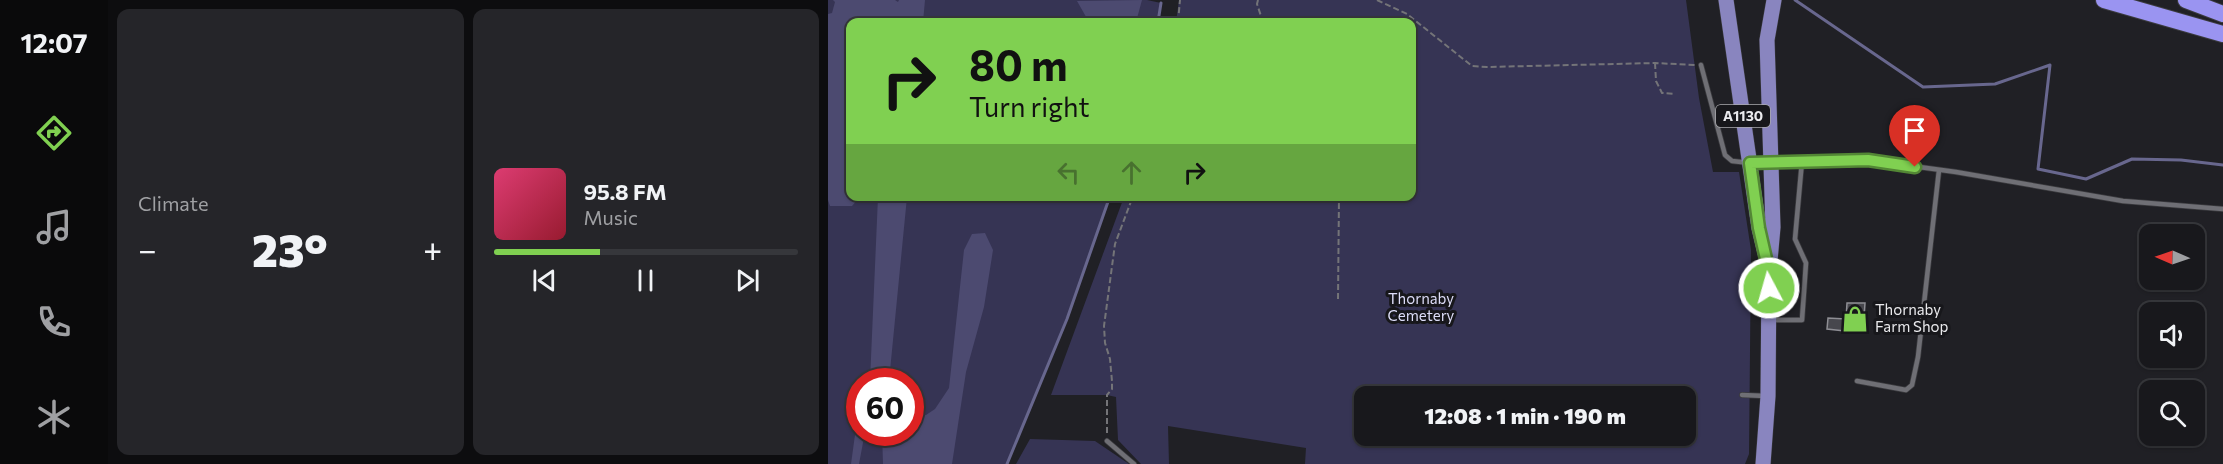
<!DOCTYPE html>
<html lang="en">
<head>
<meta charset="utf-8">
<style>
	body { margin:0; font-family:Commissioner,sans-serif; background:#252529; color:#f1f3f6; height:100vh; display:flex; flex-direction:column; font-size:22px; white-space:nowrap }
	* { box-sizing:border-box; margin:0 }
	p { font-size:20px; color:#9fa0a3 }
	.icon { flex:none; width:33px; height:33px; fill:none; stroke:currentColor; stroke-width:2; stroke-linecap:round; stroke-linejoin:round }
	.map { position:relative; flex:1; overflow:hidden }
	.drawer { display:flex; flex-direction:column; gap:9px; padding:9px; background:#0d0d0f; width:720px }
	.drawer>* { flex:none }
	.hud { position:absolute; left:18px; top:18px; width:570px; height:183px; border-radius:12px; box-shadow:0 2px 4px #0004,0 0 0 2px #36373b; background:#80d051; color:#111; overflow:hidden }
	.needle { width:39px; rotate:272deg }
	.controls { position:absolute; left:1311px; top:224px; display:grid; gap:12px }
	.controls a { display:grid; place-items:center; width:66px; height:66px; border-radius:12px; background:#18181c; box-shadow:0 2px 4px #0004,0 0 0 2px #36373b; font-size:30px }
	.speed { position:absolute; left:18px; top:368px; display:flex; gap:12px; font-size:30px; font-weight:700; text-align:center }
	.speed>* { display:grid; place-content:center; width:78px; height:78px; border-radius:50%; background:#18181c; box-shadow:0 2px 4px #0004,0 0 0 2px #36373b; line-height:1 }
	.speed .limit { border:9px solid #d22; background:#fff; color:#111 }
	.pin { position:absolute; display:grid; place-items:center; width:51px; height:51px; color:#fff; margin:-62px -26px; border-radius:50% 50% 50% 0; rotate:-45deg; box-shadow:0 0 6px #0007 }
	.pin .icon { rotate:45deg }
	.me { position:absolute; width:66px; margin:-33px; rotate:354deg; stroke-linejoin:round; filter:drop-shadow(0 0 4px #0008) }
	.turn { display:flex; align-items:center; gap:21px; height:126px; padding:0 24px; font-size:27px }
	.turn .icon { width:78px; height:78px; stroke-width:2.5 }
	.turn b { display:block; font-size:42px; line-height:51px }
	.lanes { display:flex; align-items:center; height:57px; padding:0 24px; background:#0003; justify-content:center; gap:30px; direction:ltr }
	.lanes .off { opacity:.35 }
	.big { font-size:45px; font-weight:800; line-height:1.1 }
	.drawer .card { flex:1; display:flex; flex-direction:column; justify-content:center; gap:9px; min-width:0; padding:0 21px; border-radius:12px; background:#252529 }
	.song { display:flex; align-items:center; gap:18px }
	.cover { width:72px; height:72px; border-radius:9px; background:linear-gradient(135deg,hsl(340 70% 55%),hsl(350 70% 35%)) }
	.played { height:6px; border-radius:3px; background:linear-gradient(90deg,#80d051 35%,#36373b 35%) }
	.keys { display:flex; justify-content:space-around; direction:ltr }
	.heat { display:flex; justify-content:space-between; align-items:center; font-size:33px; direction:ltr }
	.drawer .tiles { flex:1; display:grid; gap:9px; grid-template-columns:repeat(2,1fr) }
	.trip { position:absolute; left:526px; top:386px; width:342px; height:60px; border-radius:12px; background:#18181c; box-shadow:0 2px 4px #0004,0 0 0 2px #36373b; font-weight:800; line-height:60px; text-align:center }
	main { display:flex; flex:1; min-height:0 }
	.menu { display:flex; flex-direction:column; width:108px; justify-content:space-around; align-items:center; background:#0a0a0b; color:#9fa0a3 }
	.menu .icon { width:42px; height:42px }
	.menu .on { color:#80d051 }
	.menu b { font-size:27px; color:#f1f3f6 }
	.map>svg:first-child { display:block }
</style>
</head>
<body>
<main>
<nav class="menu">
<b>12:07</b>
<svg class="icon on" aria-label="directions" viewBox="0 0 24 24"><path d="M12 3l9 9-9 9-9-9zM9 14v-3h6M13 9l2 2-2 2"/></svg>
<svg class="icon" aria-label="music" viewBox="0 0 24 24"><path d="M9 18V5l10-2v13"/><circle cx="6" cy="18" r="3"/><circle cx="16" cy="16" r="3"/></svg>
<svg class="icon" aria-label="phone" viewBox="0 0 24 24"><path d="M5 4h4l2 5-3 2q2 4 5 5l2-3 5 2v4C11 20 4 13 5 4z"/></svg>
<svg class="icon" aria-label="climate" viewBox="0 0 24 24"><path d="M12 3v18M4 7l16 10M4 17L20 7"/></svg>
</nav>
<section class="drawer">
<div class="tiles">
<div class="card"><p>Climate</p>
<div class="heat"><a>−</a><b class="big">23°</b><a>+</a></div>
</div>
<div class="card">
<div class="song"><i class="cover"></i><div><b>95.8 FM</b><p>Music</p></div></div>
<div class="played"></div>
<div class="keys"><svg class="icon" aria-label="previous" viewBox="0 0 24 24"><path d="M18 5L8 12l10 7zM5 5v14"/></svg><svg class="icon" aria-label="pause" viewBox="0 0 24 24"><path d="M8 5v14M16 5v14"/></svg><svg class="icon" aria-label="next" viewBox="0 0 24 24"><path d="M6 5l10 7-10 7zM19 5v14"/></svg></div>
</div>
</div>
</section>
<div class="map">
<svg width="1395" height="464" viewBox="0 0 1395 464">
	<rect width="100%" height="100%" fill="#202025"/>
	<!-- green -->
	<path fill="#363454" fill-rule="evenodd" d="M0,0H319L333,3L330,22H22V196L282,197L239,319L179,464H0ZM32,381H82V432H32Z
		M351,0H858L871,98L885,172H911L923,250L921,454L917,464H477L478,448L340,426L341,464H313L290,440L288,397L279,395H223L296,197L584,196V22H348ZM537,396H858V435H537Z
		M202,439L267,441L301,464H188Z"/>
	<!-- forest -->
	<path fill="#4c4a70" d="M5,0H67L70,2L71,0H97L95,22H22V196L32,197L24,206H2L0,200V14L4,13L7,2Z
		M314,0L308,22H261L249,1Z
		M50,197H79L61,381H42Z
		M157,233L165,250L156,307L138,372L124,464H55L54,432H82L83,411L98,415L107,409L121,388L136,250L144,234Z
		M31,412L32,432H37L31,464H23L30,413Z"/>
	<g fill="none" stroke-linecap="round" stroke-linejoin="round">
		<!-- stream -->
		<path stroke="#68678e" stroke-width="3" d="M967,0L1095,87L1167,84L1222,65L1210,169L1258,179L1304,159L1353,160L1395,165
			M330,22L333,3
			M179,464L239,319L282,196"/>
	</g>
	<!-- building -->
	<path fill="#47474d" stroke="#8e8e94" stroke-width="1.5" d="M1019,303H1037L1035,333L999,329L1000,318L1018,319Z"/>
	<g fill="none" stroke-linecap="round" stroke-linejoin="round">
		<!-- lane casing -->
		<g stroke="#3b3b3f" stroke-width="6">
			<path id="lane" d="M873,65L897,155L904,161L922,163L1040,160L1128,172L1295,201L1395,209
				M944,320H974L978,263L967,239L974,161
				M1029,381L1078,390L1084,385L1090,357L1111,170
				M914,395L938,396
				M279,441L306,464"/>
		</g>
		<!-- primary casing -->
		<g stroke="#3b3b3f" stroke-width="16">
			<path id="primary" d="M898,0L931,228L938,257
				M935,464L940,396L941,272L945,227L939,40L946,0"/>
		</g>
		<!-- highway casing -->
		<g stroke="#3b3b3f" stroke-width="18">
			<path id="highway" d="M1276,0L1395,34
				M1358,0L1395,14"/>
		</g>
		<!-- path -->
		<path stroke="#747478" stroke-width="2" stroke-dasharray="6 3" stroke-linecap="butt" d="M430,0L429,4L435,22
			M549,0L579,14L644,66L659,67L827,63L867,65
			M350,22L352,0
			M827,63L828,81L834,93L847,94
			M510,299L511,196
			M279,433V395L284,389V381L282,359L277,343L276,326L287,244L305,196"/>
		<!-- lane -->
		<use href="#lane" stroke="#6f6f75" stroke-width="4.5"/>
		<!-- primary -->
		<use href="#primary" stroke="#8985bf" stroke-width="15"/>
		<!-- highway -->
		<use href="#highway" stroke="#9a94f1" stroke-width="16"/>
	</g>
	<g fill="none" stroke-linecap="round" stroke-linejoin="round">
		<!-- route casing -->
		<g stroke="#538735" stroke-width="15">
			<path id="route" d="M941,288V272L931,228L922,163L1040,160L1087,167"/>
		</g>
		<!-- route -->
		<use href="#route" stroke="#80d051" stroke-width="10"/>
	</g>
	<!-- icons -->
	<defs>
		<g id="shop-bare" transform="scale(2.07)"><path d="M-5-2.5h2.3a2.7 3.5 0 0 1 5.4 0H5L5.5 6h-11ZM-1.5-2.5h3a1.5 2.3 0 0 0-3 0Z" fill="#80d051" stroke="#17171b" stroke-width="2.5" paint-order="stroke"/></g>
	</defs>
	<g fill-rule="evenodd">
		<use href="#shop-bare" x="1027" y="319"/>
	</g>
	<g text-anchor="middle" stroke-width="6" stroke-linejoin="round" paint-order="stroke">
		<!-- shield labels -->
		<rect fill="#17171b" stroke="#ababae" stroke-width="1.5" x="888" y="105" width="54" height="22" rx="4.5"/>
		<g font-size="14" font-weight="bold" fill="#eaeaed">
			<text x="915" y="121">A1130</text>
		</g>
		<!-- park labels -->
		<g font-size="15" fill="#ddddf8" stroke="#17171b">
			<text x="593" y="304">Thornaby<tspan x="593" dy="17">Cemetery</tspan></text>
		</g>
		<!-- poi labels -->
		<g font-size="15" fill="#eaeaed" stroke="#17171b" text-anchor="start">
			<text x="1047" y="315">Thornaby<tspan x="1047" dy="17">Farm Shop</tspan></text>
		</g>
	</g>
</svg>
<div class="controls">
<a><svg class="needle" viewBox="-14 -14 28 28"><path d="M0-13l5 13h-10z" fill="#e53935"/><path d="M0 13l5-13h-10z" fill="#9fa0a3"/></svg></a>
<a><svg class="icon" aria-label="sound" viewBox="0 0 24 24"><path d="M4 9h4l5-4v14l-5-4H4zM17 9q2 3 0 6"/></svg></a>
<a><svg class="icon" aria-label="search" viewBox="0 0 24 24"><circle cx="10" cy="10" r="6"/><path d="M15 15l6 6"/></svg></a>
</div>
<div class="speed"><div class="limit">60</div></div>
<div class="pin" style="left:1087px;top:167px;background:#d93025"><svg class="icon" aria-label="arrive" viewBox="0 0 24 24"><path d="M6 21V4h12l-3 4 3 4H6"/></svg></div>
<svg class="me" style="left:941px;top:288px" viewBox="-20 -20 40 40"><circle r="17" fill="#80d051" stroke="#fff" stroke-width="3"/><path d="M0-11L8 9 0 5-8 9z" fill="#fff"/></svg>
<div class="trip">12:08 · 1 min · 190 m</div>
<div class="hud">
<div class="turn"><svg class="icon" aria-label="right" viewBox="0 0 24 24"><path d="M7 20v-9h11M14 6l5 5-5 5"/></svg><div><b>80 m</b>Turn right</div></div>
<div class="lanes"><svg class="icon off" aria-label="left" viewBox="0 0 24 24"><path d="M17 20v-9H6M10 6l-5 5 5 5"/></svg><svg class="icon off" aria-label="ahead" viewBox="0 0 24 24"><path d="M12 20V5M6 11l6-6 6 6"/></svg><svg class="icon" aria-label="right" viewBox="0 0 24 24"><path d="M7 20v-9h11M14 6l5 5-5 5"/></svg></div>
</div>
</div>
</main>
</body>
</html>
